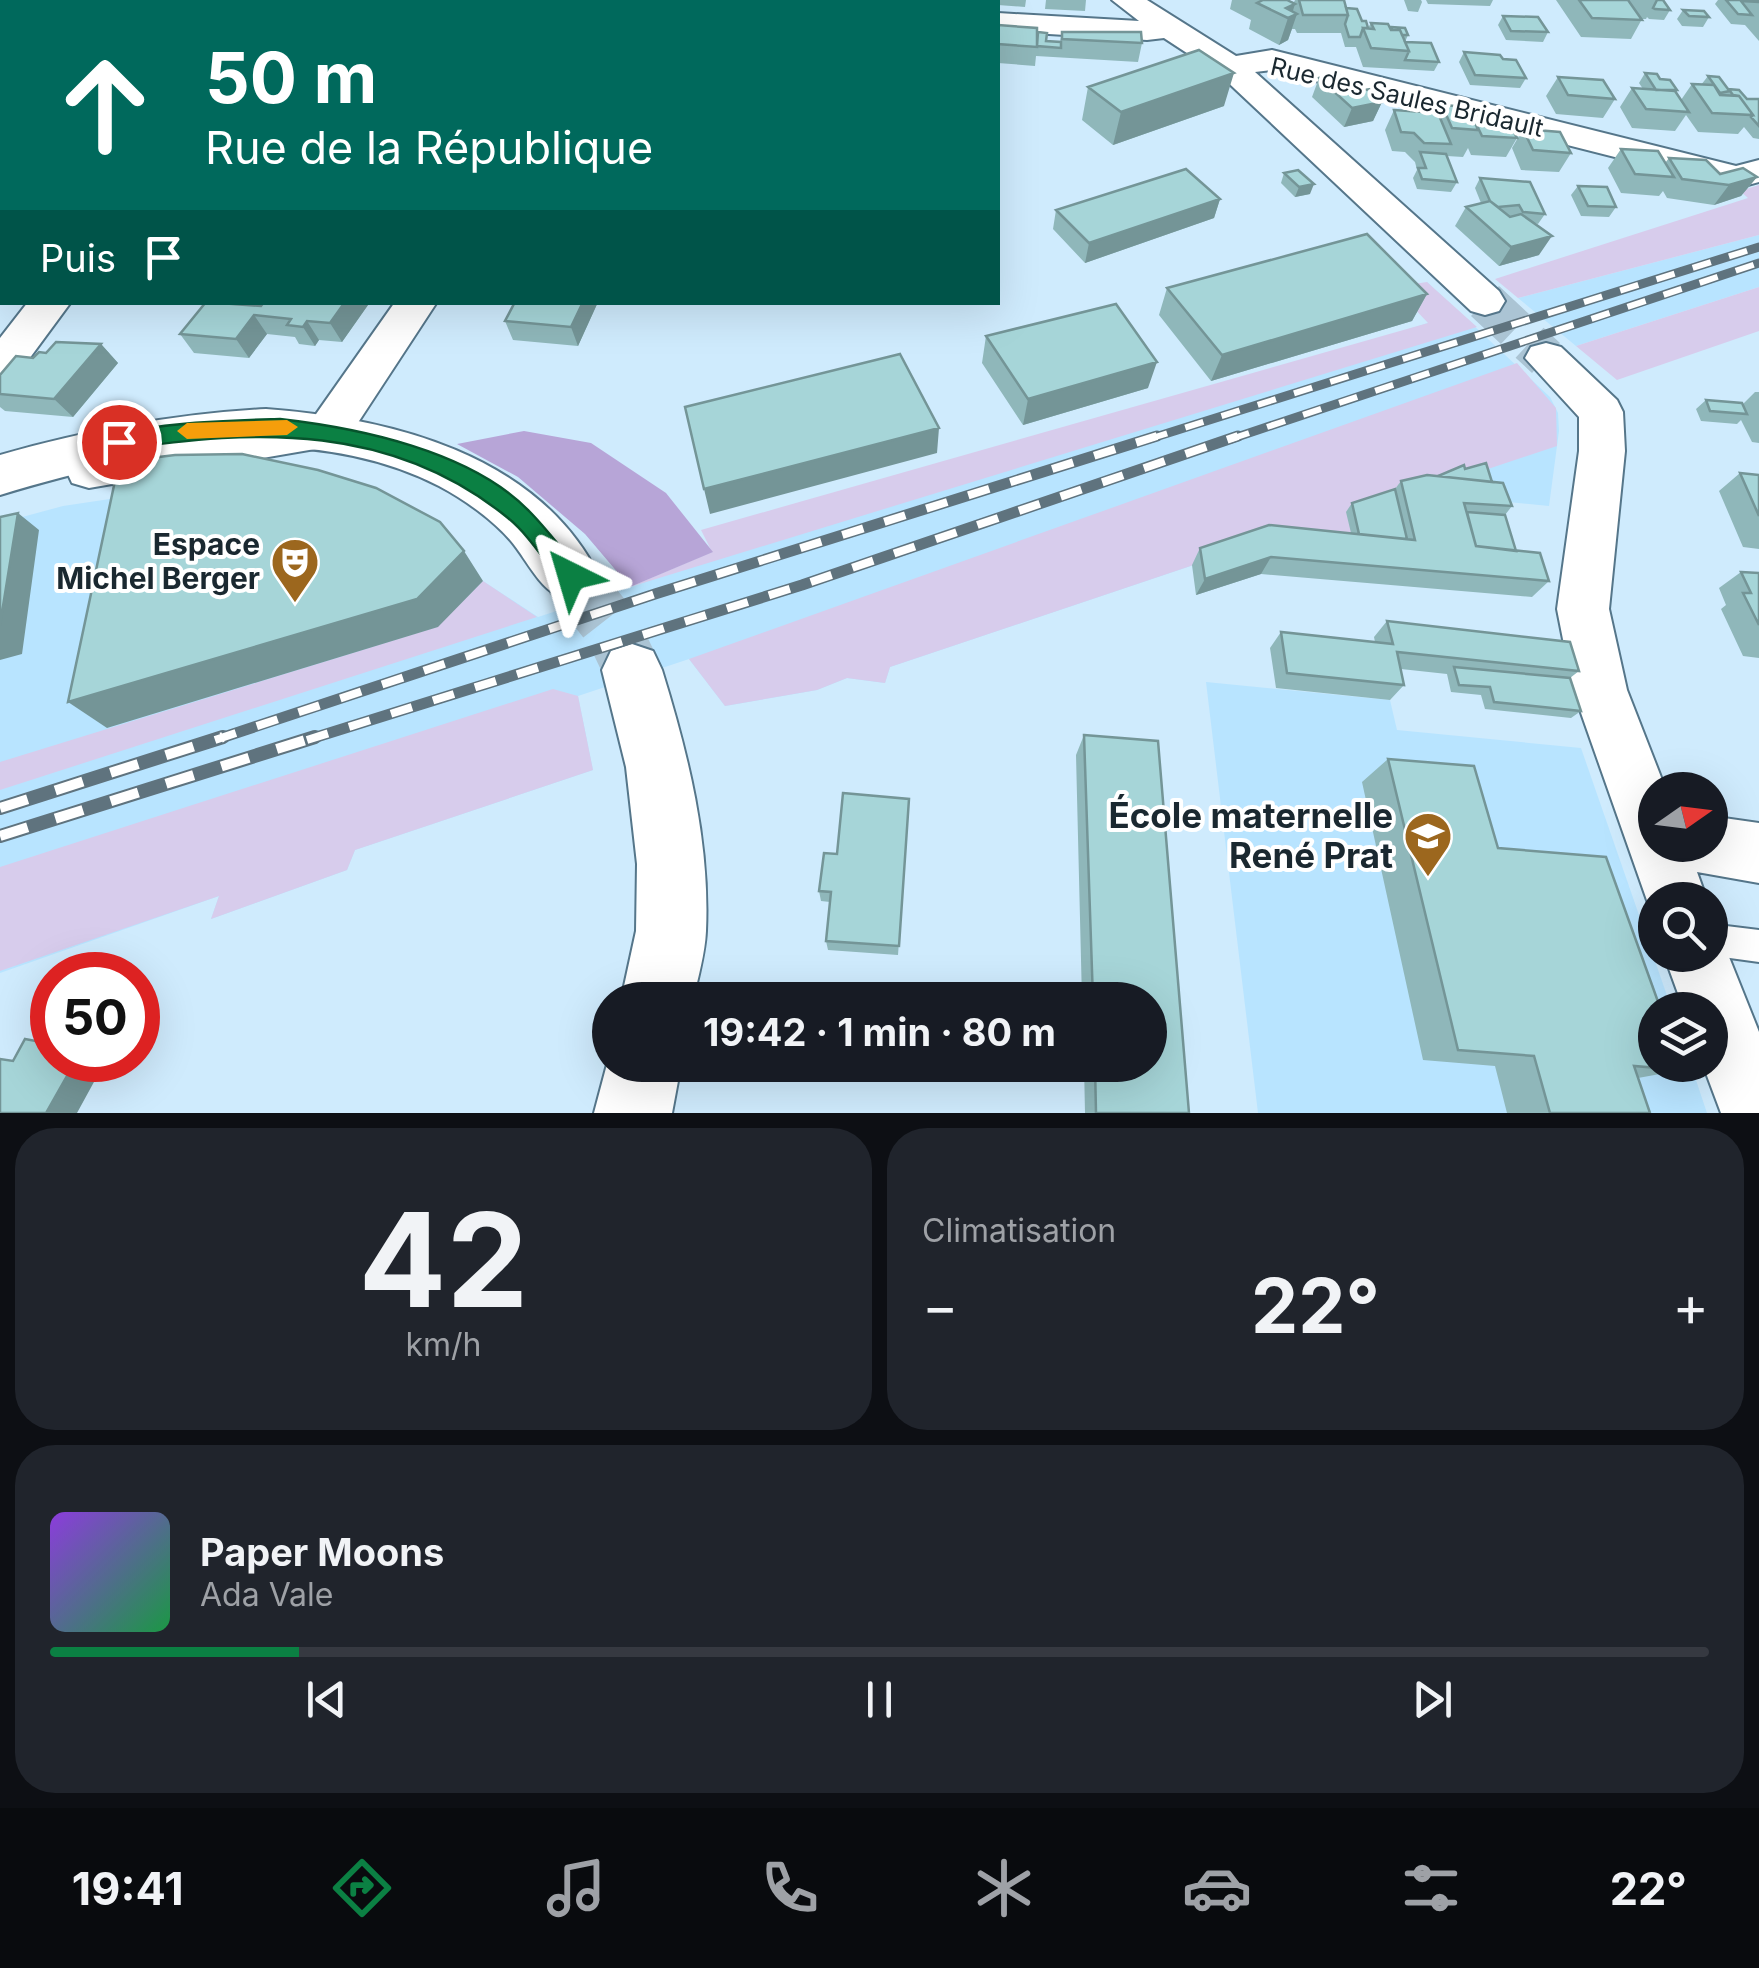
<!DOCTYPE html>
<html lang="fr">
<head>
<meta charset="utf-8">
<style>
	body { margin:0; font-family:Inter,sans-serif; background:#20242c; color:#f1f3f6; height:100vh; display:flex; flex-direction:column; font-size:38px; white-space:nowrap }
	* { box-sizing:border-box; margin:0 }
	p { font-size:32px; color:#9ea1a6 }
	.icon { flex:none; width:55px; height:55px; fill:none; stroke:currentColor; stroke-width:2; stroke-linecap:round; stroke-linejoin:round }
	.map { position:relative; height:1113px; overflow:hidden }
	.sheet { display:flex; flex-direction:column; gap:15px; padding:15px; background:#0d0f14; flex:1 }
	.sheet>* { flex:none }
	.banner { position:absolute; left:0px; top:0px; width:1000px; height:305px; box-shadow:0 10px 40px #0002; background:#00695c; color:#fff; overflow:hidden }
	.needle { width:65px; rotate:76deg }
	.controls { position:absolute; left:1638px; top:772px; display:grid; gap:20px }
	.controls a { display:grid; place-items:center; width:90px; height:90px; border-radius:50%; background:#171b24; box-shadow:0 10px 40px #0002; font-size:50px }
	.speed { position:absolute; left:30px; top:952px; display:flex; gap:20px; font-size:50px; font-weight:700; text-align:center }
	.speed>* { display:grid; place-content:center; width:130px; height:130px; border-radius:50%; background:#171b24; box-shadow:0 10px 40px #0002; line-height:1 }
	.speed .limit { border:15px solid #d22; background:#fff; color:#111 }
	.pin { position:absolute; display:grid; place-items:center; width:85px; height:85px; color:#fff; margin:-42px; border:5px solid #fff; border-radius:50%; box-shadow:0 2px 10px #0007 }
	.me { position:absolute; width:110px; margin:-55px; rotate:320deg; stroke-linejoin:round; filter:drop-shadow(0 0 8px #0008) }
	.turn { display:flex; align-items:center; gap:35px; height:210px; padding:0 40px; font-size:45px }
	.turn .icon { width:130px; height:130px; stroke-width:2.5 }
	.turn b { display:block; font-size:70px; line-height:85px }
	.then { display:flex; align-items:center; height:95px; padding:0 40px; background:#0003; gap:20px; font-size:38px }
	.big { font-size:75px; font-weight:700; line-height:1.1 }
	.sheet .widget { flex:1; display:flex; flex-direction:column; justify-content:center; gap:15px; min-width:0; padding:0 35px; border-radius:40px; background:#20242c }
	.sheet .dial { align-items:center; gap:0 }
	.dial b { font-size:130px; line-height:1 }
	.song { display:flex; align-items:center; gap:30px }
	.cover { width:120px; height:120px; border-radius:15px; background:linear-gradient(135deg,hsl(270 70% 55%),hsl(140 70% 35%)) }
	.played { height:10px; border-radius:5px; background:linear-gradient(90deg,#0b8043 15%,#363941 15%) }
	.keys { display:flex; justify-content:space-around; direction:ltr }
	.heat { display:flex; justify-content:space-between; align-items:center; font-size:55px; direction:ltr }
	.sheet .tiles { flex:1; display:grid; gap:15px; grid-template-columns:1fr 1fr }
	.widget:last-child { grid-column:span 2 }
	.trip { position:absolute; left:592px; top:982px; width:575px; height:100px; border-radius:50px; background:#171b24; box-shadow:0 10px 40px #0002; font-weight:700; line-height:100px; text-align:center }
	.tab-bar { display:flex; height:160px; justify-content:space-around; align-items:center; background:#090b0e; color:#9ea1a6 }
	.tab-bar .icon { width:70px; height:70px }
	.tab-bar .active { color:#0b8043 }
	.tab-bar b { font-size:45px; color:#f1f3f6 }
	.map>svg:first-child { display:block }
</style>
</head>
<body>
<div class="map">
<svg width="1759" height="1113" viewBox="0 0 1759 1113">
	<rect width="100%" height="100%" fill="#cfebfd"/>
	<!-- built -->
	<path fill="#b8e4ff" d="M1759,235V287L1576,346L1518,298Z
		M1427,282L1550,397L1558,413L1559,431L1549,506L1488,500L1259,543L890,667L885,683L847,678L817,690L725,706L689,659L578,696L593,770L355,850L347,870L211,919L219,896L0,973V523L63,506L150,493L437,627L483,581L538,617L640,584L756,532L1428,323Z
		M1206,682L1390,700L1397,730L1581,748L1672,1010H1655V1065H1691L1707,1113H1258Z"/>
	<!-- green -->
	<path fill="#d7ccec" d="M1759,185V235L1518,298L1495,279L1748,198L1740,191Z
		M1427,282L1477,327L630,587L712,552L701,530L1428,323L1394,287Z
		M1759,287V331L1617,380L1576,346Z
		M1517,363L1556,408L1557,446L1479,472L1355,552L1259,543L890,667L885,683L847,678L817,690L725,706L689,659Z
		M483,581L537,617L0,790V762L437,627Z
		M553,689L578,696L593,770L355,850L347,870L211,919L219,896L0,971V867Z"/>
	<!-- forest -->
	<path fill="#b7a5d7" d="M524,431L591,443L666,493L713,552L630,587L585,534L518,477L457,444Z"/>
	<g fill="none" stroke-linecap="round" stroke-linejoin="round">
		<!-- street-tunnel -->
		<path stroke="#abc4d4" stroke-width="41" stroke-dasharray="41 20" stroke-linecap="butt" d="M1485,301L1546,358"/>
		<!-- secondary-tunnel -->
		<path stroke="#abc4d4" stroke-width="56" stroke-dasharray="56 28" stroke-linecap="butt" d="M571,576L613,630L632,670"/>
		<!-- lane casing -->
		<g stroke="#55768a" stroke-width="4">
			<path id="lane" d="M1710,924L1759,930V962L1708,955Z"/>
		</g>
		<!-- street casing -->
		<g stroke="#55768a" stroke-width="4">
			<path id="street" d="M647,0H714L716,2H649Z
				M1112,0H1147L1236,56L1272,50L1736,166L1759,160V182L1737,188L1272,70L1255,72L1499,291L1505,301L1499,311L1485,315L1471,311L1219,74L1164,38L1147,40L998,31V13L1139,21Z
				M0,97H2V117H0Z
				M0,252H2V278H0Z
				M28,302H71L15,378L0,382V338Z
				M395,302H437L344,444L89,488L72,483L66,470L72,457L89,452L314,417Z
				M1546,343L1561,347L1617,400L1623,412L1625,451L1609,609L1627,690L1666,790H1655V845H1710V816L1759,823V883L1697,872L1707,900H1655V923L1573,690L1557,609L1579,451V417L1525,358L1531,347Z
				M1710,928L1719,932L1759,1032V1113H1721L1703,1065H1710V1010H1684L1664,955H1710Z"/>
		</g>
		<!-- secondary casing -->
		<g stroke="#55768a" stroke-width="4">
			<path id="secondary" d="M266,409C390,418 538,454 599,576L591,592C577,597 568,601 555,594C538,585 524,556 511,541C493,520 464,499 439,486C300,416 141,453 0,495V455C88,430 174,414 266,409Z
				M632,644L653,651L662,670C688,754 710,842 706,931C705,954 698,977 693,1000H621L636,931L637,864L626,767L602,670L611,651Z
				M610,1053V1065H681L672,1113H594Z"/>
		</g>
		<!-- lane -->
		<use href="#lane" fill="#fff" fill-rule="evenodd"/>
		<!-- street -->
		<use href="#street" fill="#fff" fill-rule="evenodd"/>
		<!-- secondary -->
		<use href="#secondary" fill="#fff" fill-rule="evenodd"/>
		<!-- rail-far2 casing -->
		<g stroke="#5f737e" stroke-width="9">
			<path id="rail-far2" d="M1149,439L1759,247
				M1231,439L1759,263"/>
		</g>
		<!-- rail-far1 casing -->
		<g stroke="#5f737e" stroke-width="11">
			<path id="rail-far1" d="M215,740L655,594L1157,436
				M307,740L802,585L1238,436"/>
		</g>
		<!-- rail casing -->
		<g stroke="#5f737e" stroke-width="14">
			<path id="rail" d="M0,808L223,737
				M0,836L315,737"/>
		</g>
		<!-- rail-far2 -->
		<use href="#rail-far2" stroke="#fff" stroke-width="6" stroke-dasharray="19" stroke-linecap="butt"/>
		<!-- rail-far1 -->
		<use href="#rail-far1" stroke="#fff" stroke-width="8" stroke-dasharray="22" stroke-linecap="butt"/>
		<!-- rail -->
		<use href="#rail" stroke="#fff" stroke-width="10" stroke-dasharray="29" stroke-linecap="butt"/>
	</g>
	<!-- wall -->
	<path fill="#8fb7ba" d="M220,0H291L289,2L259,0L257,2H222Z
		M512,0H567L568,2H513Z
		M989,0H1026L1025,7L998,5V2H989Z
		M1046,0H1086L1085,11L1045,9Z
		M1232,0H1287L1294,2L1295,0H1344L1346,8L1362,21L1368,28L1371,23L1408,35L1405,42L1439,62L1434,71L1363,67L1356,47H1345L1341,33H1297L1295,29H1292L1288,40L1279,45L1249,29L1251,20L1230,9Z
		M1404,0H1421L1422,2L1418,12L1408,11Z
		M1426,0H1493L1490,6L1428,4Z
		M1556,0H1663L1670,10L1664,20L1649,19L1647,17L1646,19H1642L1631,39L1581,37Z
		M1718,0H1759V41L1745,25L1731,24L1715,4Z
		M1683,10L1709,17L1703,27L1682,26L1677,19Z
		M1503,16L1548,32L1543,42L1506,40L1498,25Z
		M998,25L1046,41L1060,42L1062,32L1142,43L1138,62L1036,56L1035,66L998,63Z
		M1464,52L1503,59L1526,78L1520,88L1470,85L1459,62Z
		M1645,73L1660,79L1677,90L1676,92L1681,100L1692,84L1701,85L1708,76L1747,99H1759V139L1753,138L1744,127L1738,134L1698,132L1686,115L1675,131L1632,128L1620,107L1632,88L1643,89L1639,83Z
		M1558,77L1615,99L1603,118L1556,114L1546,96Z
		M1319,78L1364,90L1382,102L1373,121L1344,127L1312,97Z
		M1088,87L1224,106L1113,145L1082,120Z
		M1442,105L1472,115L1517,138L1506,157L1471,155L1468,148L1463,157L1447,156L1457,182L1451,192L1417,189L1413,178L1417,170L1415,162L1405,152L1392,151L1385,130L1394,110L1438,113Z
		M1523,129L1571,153L1559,172L1521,170L1512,148Z
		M1621,149L1665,163L1669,158L1720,174L1757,177L1741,196L1714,205L1667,198L1663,191L1659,196L1621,193L1608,168Z
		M1284,173L1310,194L1295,197L1281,183Z
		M1480,178L1545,214L1538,224L1534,223L1539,255L1499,266L1455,226L1466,207L1481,203L1475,188Z
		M0,180H2V234L0,233Z
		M1578,186L1616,207L1609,217L1581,216L1571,195Z
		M1220,199L1214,218L1085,263L1053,229L1056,210Z
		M1167,288L1427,294L1412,321L1211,381L1159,315Z
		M598,302L578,346L513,340L505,321Z
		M259,303L368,305L342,342L319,340L315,346L299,344L295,337L267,334L249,358L194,353L180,334L261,306Z
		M986,336L1148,388L1023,425L982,363Z
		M101,344L118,363L73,417L5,411L0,407V375L46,353Z
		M1755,392H1759V443L1752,442L1741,420L1737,424L1701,421L1696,409L1706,400L1743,404Z
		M1465,469L1492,482L1512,506L1505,515L1516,551L1549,581L1532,597L1261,574L1196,595L1192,565L1200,548L1351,533L1346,512L1352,503L1395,489L1401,481L1438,476Z
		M1740,473L1759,475V549L1743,547L1719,491Z
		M1741,572L1759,573V658L1743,656L1721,609L1726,605L1719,588Z
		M1387,621L1579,671L1570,678L1581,711L1571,718L1485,709L1481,695L1451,692L1447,674L1401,669L1404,685L1390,700L1276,688L1270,648L1281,632L1375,642L1374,637Z
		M1084,735L1189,1113H1085L1084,1065H1150V1000H1082L1076,755Z
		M1388,759L1498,848L1682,1070L1638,1078L1650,1113H1507L1495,1066L1423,1060L1362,782Z
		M909,799L898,955L828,950L826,941L830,902L821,901L819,891L837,854Z"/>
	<!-- shaded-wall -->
	<path fill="#749597" d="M87,0H121L118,2H84Z
		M550,0H567L568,2H551Z
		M1295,4L1291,17L1297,14L1288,40L1279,45L1288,18L1286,8Z
		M1234,73L1224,106L1113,145L1121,112Z
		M1382,102L1373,121L1344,127L1352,108Z
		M1757,177L1741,196L1714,205L1729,185Z
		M1314,184L1310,194L1295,197L1299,187Z
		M1220,199L1214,218L1085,263L1089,243Z
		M1552,236L1539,255L1499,266L1511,247Z
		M1427,294L1412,321L1211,381L1222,355Z
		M345,302H366L368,305L342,342L330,323Z
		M583,302H598L578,346L571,327Z
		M254,315L267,334L249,358L236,339Z
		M307,321L319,340L315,346L303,327Z
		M101,344L118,363L73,417L54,399Z
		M1157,362L1148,388L1023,425L1028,399Z
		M939,428L937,453L710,514L704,489Z
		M18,513L39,530L22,654L0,660V625Z
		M464,551L483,581L438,627L107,728L68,702Z
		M1271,557L1261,574L1196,595L1205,579Z
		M76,1060H106L77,1113H46Z"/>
	<!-- building -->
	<path fill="#a6d5d8" stroke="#749597" stroke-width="2.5" d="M49,0H87L84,2H46Z
		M432,0H451L449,2H430Z
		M638,0H658L655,2H636Z
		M717,0H754L753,2H716Z
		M759,0L784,1L758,2Z
		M1263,0H1287L1295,4L1286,8L1297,14L1288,18L1257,3Z
		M1299,0H1344L1348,15H1303Z
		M1579,0H1628L1642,20L1592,18Z
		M1657,0H1663L1670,10L1655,9L1653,8Z
		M1726,0H1759V2L1741,1L1752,15L1738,14Z
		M1346,8L1357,9L1362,21H1366L1368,28H1363L1360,37H1349L1345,24L1348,15Z
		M1683,10L1704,11L1709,17L1689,16Z
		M1503,16L1538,17L1548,32L1511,31Z
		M1371,23L1388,24L1391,30H1400L1409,51L1371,48L1363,28L1374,29Z
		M998,25L1037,28V47L998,44Z
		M1391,27L1405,28L1408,35H1402L1400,30H1392Z
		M1038,32L1047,33L1046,41L1061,42V48L1037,46Z
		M1062,32H1141L1142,43L1062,39Z
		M1405,42L1431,43L1439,62L1405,60L1409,51Z
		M1199,50L1234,73L1121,112L1088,87Z
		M1464,52L1500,55L1503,59L1516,60L1526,78L1475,75Z
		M1645,73L1657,74L1660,79L1670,80L1677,90H1656Z
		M1337,74L1349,78L1364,90L1379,88L1382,102L1352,108L1319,78Z
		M1708,76L1719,77L1728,89L1739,90L1747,99H1759V126L1751,117L1753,115L1739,96L1733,95L1730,91L1720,93Z
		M1558,77L1603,80L1615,99L1568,95Z
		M1692,84L1714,85L1720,95L1739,96L1753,115L1712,113Z
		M1632,88L1675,91L1689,112L1646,109Z
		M1442,105L1469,107L1478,130L1452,128Z
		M1394,110L1438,113L1451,144L1424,143L1414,133L1401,132Z
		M1472,115L1506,117L1517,138L1482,136Z
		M1523,129L1560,132L1571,153L1533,150Z
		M1621,149L1658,151L1674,177L1635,174Z
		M1420,152L1446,154L1457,182L1422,179L1418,168H1426Z
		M1669,158L1706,160L1720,174L1743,168L1757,177L1729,185L1682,179Z
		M1186,169L1220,199L1089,243L1056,210Z
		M1298,170L1314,184L1299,187L1284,173Z
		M1480,178L1530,182L1545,214L1523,212L1519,205L1498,207L1490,201Z
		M0,184H2V215H0Z
		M1578,186L1607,187L1616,207L1588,206Z
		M1490,201L1510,217L1521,214L1552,236L1511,247L1466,207Z
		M1367,234L1427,294L1222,355L1167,288Z
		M206,302L261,306L264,302H345L330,323L307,321L303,327L287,325L291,319L254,315L236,339L180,334Z
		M515,302H583L571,327L505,321Z
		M1116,304L1157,362L1028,399L986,336Z
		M56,342L101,344L54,399L0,394V375L16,356L33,358L39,352L46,353Z
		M900,354L939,428L704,489L685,407Z
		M1706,400L1742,403L1747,414L1710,411Z
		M242,454L318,470L376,488L440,522L464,551L417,599L68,702L119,462L175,455Z
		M1486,463L1492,482L1438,476L1464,465L1465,469Z
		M1740,473L1759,475V516Z
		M1427,475L1503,483L1512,506L1464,503L1476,546L1540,553L1549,581L1271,557L1205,579L1200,548L1269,525L1415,540L1401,481Z
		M1395,489L1407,539L1359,534L1352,503Z
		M1467,512L1505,515L1516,551L1476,546Z
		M18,513L0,625V517Z
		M1741,572L1759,573V625L1743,593H1751Z
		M1387,621L1570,642L1579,671L1397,652L1404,685L1287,673L1281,632L1393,644Z
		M1454,667L1570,678L1581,711L1494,702L1490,687L1459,685Z
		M1084,735L1158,741L1189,1113H1096L1095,1065H1150V1000H1093Z
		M1388,759L1474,766L1498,848L1606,857L1661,1010H1655V1065H1680L1682,1070L1634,1066L1650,1113H1550L1534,1056L1458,1050Z
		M843,793L909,799L899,946L826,941L831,892L819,891L824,853L837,854Z
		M25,1039L52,1044V1060H76L46,1113H0V1059L13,1061Z"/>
	<!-- route -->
	<path fill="#0b8043" stroke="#07532c" stroke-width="2.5" d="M280,419C359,428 471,451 529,511C547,529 562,550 579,569L582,576L579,583H563C545,562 529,535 508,518C393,424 257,428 119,450L108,442C123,422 250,420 280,419Z"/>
	<!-- slow -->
	<path fill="#f59e0b" d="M287,420L298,427L287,435L187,439L177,431L187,423Z"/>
	<!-- icons -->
	<defs>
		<g id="theatre-pin" transform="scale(2.5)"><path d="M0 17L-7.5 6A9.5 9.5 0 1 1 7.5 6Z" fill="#9c671e" stroke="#fff"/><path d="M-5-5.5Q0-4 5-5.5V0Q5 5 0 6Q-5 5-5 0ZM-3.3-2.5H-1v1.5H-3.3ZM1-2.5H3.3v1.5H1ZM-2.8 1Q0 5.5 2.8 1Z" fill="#fff"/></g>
		<g id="school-pin" transform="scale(2.5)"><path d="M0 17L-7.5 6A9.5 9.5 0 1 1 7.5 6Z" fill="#9c671e" stroke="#fff"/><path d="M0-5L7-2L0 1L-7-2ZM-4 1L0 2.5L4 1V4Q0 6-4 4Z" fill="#fff"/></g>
	</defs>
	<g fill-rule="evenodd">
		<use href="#theatre-pin" x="295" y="562"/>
		<use href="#school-pin" x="1428" y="836"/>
	</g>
	<g text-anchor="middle" stroke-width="8" stroke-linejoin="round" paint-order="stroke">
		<!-- far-street labels -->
		<g font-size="25" fill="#1a2830" stroke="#fff">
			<text transform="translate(1407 97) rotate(13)" y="9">Rue des Saules Bridault</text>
		</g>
		<!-- poi labels -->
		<g font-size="30" font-weight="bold" fill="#1a2830" stroke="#fff" text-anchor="end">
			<text x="260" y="555">Espace<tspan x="260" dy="34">Michel Berger</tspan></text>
		</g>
		<!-- near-poi labels -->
		<g font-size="35" font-weight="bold" fill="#1a2830" stroke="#fff" text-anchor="end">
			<text x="1393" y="828">École maternelle<tspan x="1393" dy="40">René Prat</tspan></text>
		</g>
	</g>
</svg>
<div class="controls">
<a><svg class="needle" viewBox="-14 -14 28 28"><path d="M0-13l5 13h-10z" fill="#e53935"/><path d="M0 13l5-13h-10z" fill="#9ea1a6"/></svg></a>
<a><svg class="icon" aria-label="search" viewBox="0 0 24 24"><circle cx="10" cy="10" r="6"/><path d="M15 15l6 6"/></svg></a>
<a><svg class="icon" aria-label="layers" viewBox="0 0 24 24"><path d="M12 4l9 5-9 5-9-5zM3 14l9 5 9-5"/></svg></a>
</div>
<div class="speed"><div class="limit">50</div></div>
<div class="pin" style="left:119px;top:442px;background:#d93025"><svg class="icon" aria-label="arrive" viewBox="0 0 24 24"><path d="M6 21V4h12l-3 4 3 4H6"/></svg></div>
<svg class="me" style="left:571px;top:576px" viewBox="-20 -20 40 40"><path d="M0-17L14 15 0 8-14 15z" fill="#0b8043" stroke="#fff" stroke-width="4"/></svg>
<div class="trip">19:42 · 1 min · 80 m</div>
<div class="banner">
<div class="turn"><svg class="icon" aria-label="ahead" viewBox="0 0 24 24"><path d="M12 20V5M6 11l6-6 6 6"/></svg><div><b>50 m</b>Rue de la République</div></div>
<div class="then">Puis<svg class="icon" aria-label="arrive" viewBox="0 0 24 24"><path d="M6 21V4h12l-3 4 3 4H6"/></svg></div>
</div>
</div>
<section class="sheet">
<div class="tiles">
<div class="widget dial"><b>42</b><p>km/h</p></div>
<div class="widget"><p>Climatisation</p>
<div class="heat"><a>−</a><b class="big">22°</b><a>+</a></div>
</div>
<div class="widget">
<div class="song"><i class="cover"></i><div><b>Paper Moons</b><p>Ada Vale</p></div></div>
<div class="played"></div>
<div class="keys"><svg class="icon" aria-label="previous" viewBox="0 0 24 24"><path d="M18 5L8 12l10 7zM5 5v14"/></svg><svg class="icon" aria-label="pause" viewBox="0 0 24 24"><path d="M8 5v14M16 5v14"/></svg><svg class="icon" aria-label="next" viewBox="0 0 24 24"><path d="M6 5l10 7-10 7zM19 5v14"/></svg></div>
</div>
</div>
</section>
<nav class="tab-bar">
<b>19:41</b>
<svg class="icon active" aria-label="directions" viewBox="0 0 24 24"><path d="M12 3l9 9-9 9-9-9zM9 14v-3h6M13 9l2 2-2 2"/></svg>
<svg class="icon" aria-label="music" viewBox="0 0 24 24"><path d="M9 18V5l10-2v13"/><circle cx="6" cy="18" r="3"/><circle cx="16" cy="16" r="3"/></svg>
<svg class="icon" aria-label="phone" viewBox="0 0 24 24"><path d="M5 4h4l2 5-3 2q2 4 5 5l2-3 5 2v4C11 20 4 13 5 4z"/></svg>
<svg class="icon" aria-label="climate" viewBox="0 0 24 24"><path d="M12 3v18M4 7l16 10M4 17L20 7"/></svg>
<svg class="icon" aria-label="car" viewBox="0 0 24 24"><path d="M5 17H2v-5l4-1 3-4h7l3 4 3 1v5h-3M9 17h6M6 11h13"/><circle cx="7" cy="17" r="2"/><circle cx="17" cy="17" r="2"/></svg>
<svg class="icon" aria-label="filters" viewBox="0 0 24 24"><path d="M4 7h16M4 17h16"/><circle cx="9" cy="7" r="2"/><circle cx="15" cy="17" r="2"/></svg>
<b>22°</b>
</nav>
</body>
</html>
